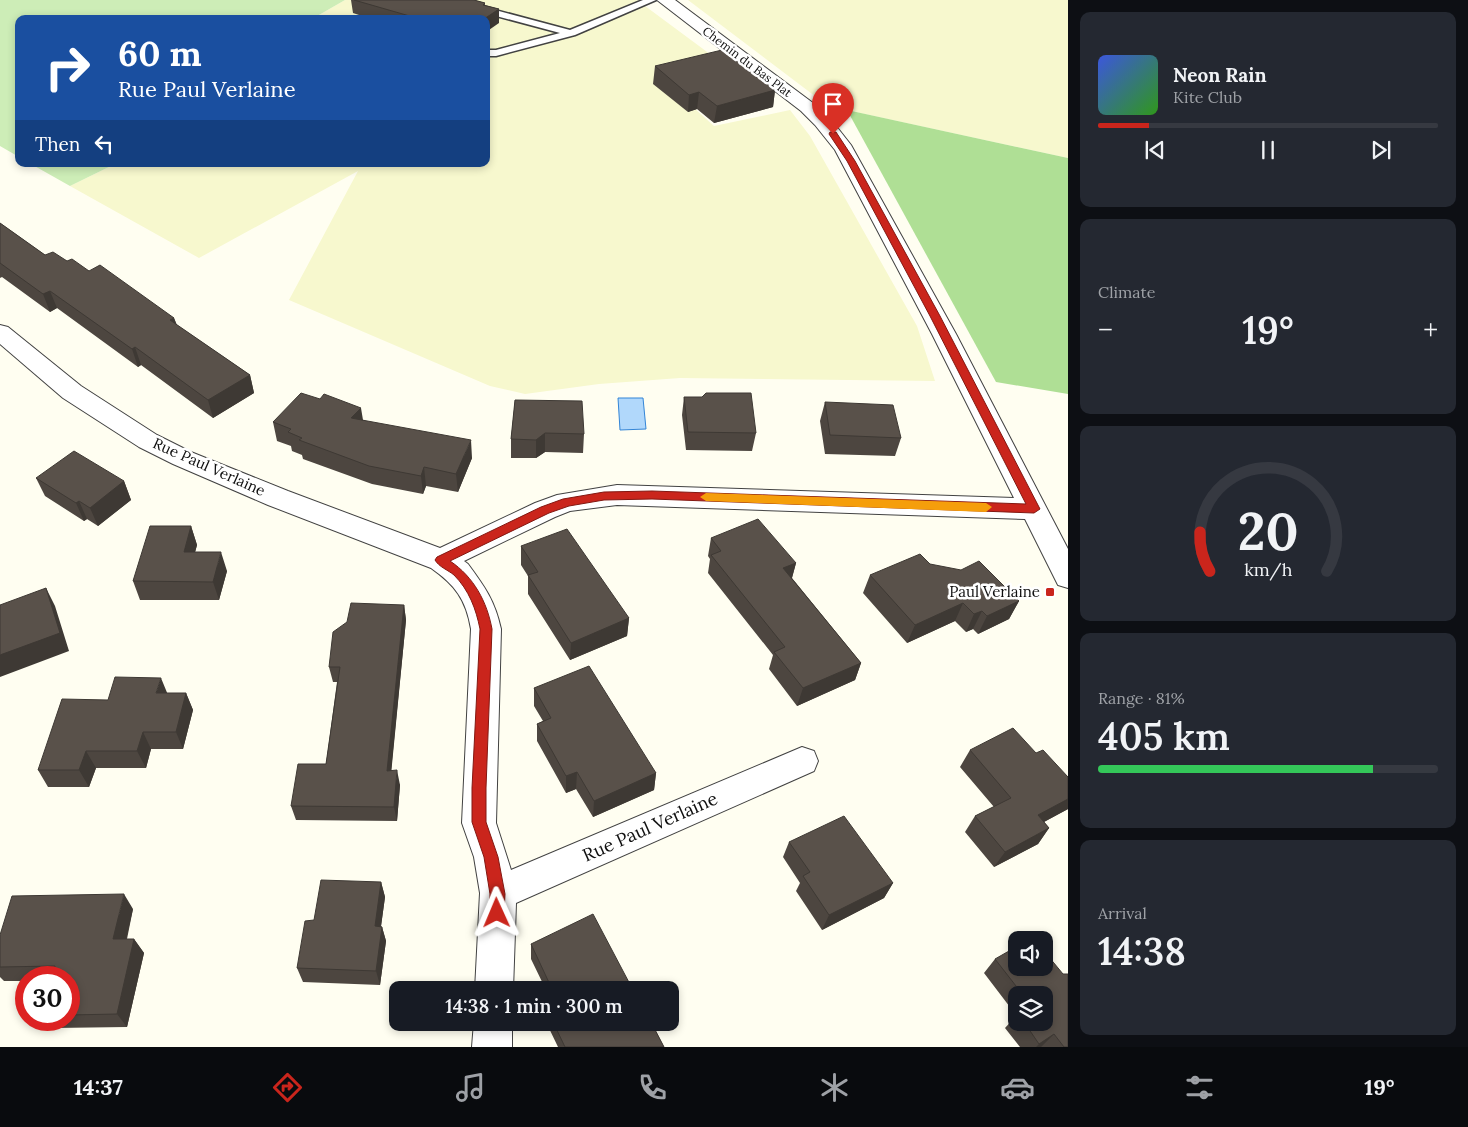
<!DOCTYPE html>
<html lang="en">
<head>
<meta charset="utf-8">
<style>
	body { margin:0; font-family:Lora,serif; background:#242831; color:#f1f3f6; height:100vh; display:flex; flex-direction:column; font-size:19px; white-space:nowrap }
	* { box-sizing:border-box; margin:0 }
	p { font-size:16px; color:#9ea1a6 }
	.icon { flex:none; width:28px; height:28px; fill:none; stroke:currentColor; stroke-width:2; stroke-linecap:round; stroke-linejoin:round }
	.map { position:relative; flex:1; overflow:hidden }
	.sheet { display:flex; flex-direction:column; gap:12px; padding:12px; background:#0d0f14; width:400px }
	.sheet>* { flex:none }
	.guide { position:absolute; left:15px; top:15px; width:475px; height:152px; border-radius:10px; box-shadow:0 2px 8px #0003; background:#1a4fa0; color:#fff; overflow:hidden }
	.controls { position:absolute; left:1008px; top:931px; display:grid; gap:10px }
	.controls a { display:grid; place-items:center; width:45px; height:45px; border-radius:10px; background:#171b24; box-shadow:0 2px 8px #0003; font-size:25px }
	.speed { position:absolute; left:15px; top:966px; display:flex; gap:10px; font-size:25px; font-weight:700; text-align:center }
	.speed>* { display:grid; place-content:center; width:65px; height:65px; border-radius:50%; background:#171b24; box-shadow:0 2px 8px #0003; line-height:1 }
	.speed .limit { border:8px solid #d22; background:#fff; color:#111 }
	.pin { position:absolute; display:grid; place-items:center; width:42px; height:42px; color:#fff; margin:-51px -21px; border-radius:50% 50% 50% 0; rotate:-45deg; box-shadow:0 0 5px #0007 }
	.pin .icon { rotate:45deg }
	.me { position:absolute; width:55px; margin:-28px; rotate:359deg; stroke-linejoin:round; filter:drop-shadow(0 0 4px #0008) }
	.turn { display:flex; align-items:center; gap:18px; height:105px; padding:0 20px; font-size:22px }
	.turn .icon { width:65px; height:65px; stroke-width:2.5 }
	.turn b { display:block; font-size:35px; line-height:42px }
	.then { display:flex; align-items:center; height:48px; padding:0 20px; background:#0003; gap:10px; font-size:19px }
	.big { font-size:38px; font-weight:600; line-height:1.1 }
	.sheet .widget { flex:1; display:flex; flex-direction:column; justify-content:center; gap:8px; min-width:0; padding:0 18px; border-radius:10px; background:#242831 }
	.sheet .dial { align-items:center; gap:0 }
	.dial svg { height:130px; overflow:visible; fill:none; stroke:#363941; stroke-width:7; stroke-linecap:round; text-anchor:middle }
	.dial text { fill:#f1f3f6; stroke:none }
	.song { display:flex; align-items:center; gap:15px }
	.cover { width:60px; height:60px; border-radius:8px; background:linear-gradient(135deg,hsl(230 70% 55%),hsl(110 70% 35%)) }
	.played { height:5px; border-radius:2px; background:linear-gradient(90deg,#ca251c 15%,#363941 15%) }
	.keys { display:flex; justify-content:space-around; direction:ltr }
	.heat { display:flex; justify-content:space-between; align-items:center; font-size:28px; direction:ltr }
	.charge { height:8px; border-radius:4px; background:linear-gradient(90deg,#34c759 81%,#363941 0) }
	.trip { position:absolute; left:389px; top:981px; width:290px; height:50px; border-radius:10px; background:#171b24; box-shadow:0 2px 8px #0003; font-weight:600; line-height:50px; text-align:center }
	.dock { display:flex; height:80px; justify-content:space-around; align-items:center; background:#090b0e; color:#9ea1a6 }
	.dock .icon { width:35px; height:35px }
	.dock .active { color:#ca251c }
	.dock b { font-size:22px; color:#f1f3f6 }
	main { display:flex; flex:1; min-height:0 }
	.map>svg:first-child { display:block }
</style>
</head>
<body>
<main>
<div class="map">
<svg width="1068" height="1047" viewBox="0 0 1068 1047">
	<rect width="100%" height="100%" fill="#fffef1"/>
	<!-- farmland -->
	<path fill="#f7f8ce" d="M345,0H637L722,63L662,79L714,126L790,110L810,136L917,326L935,381L680,378L599,384L525,394L490,386L289,300L358,171L199,258L70,186L115,164H486V19H312Z
		M688,0H1068V158L828,106Z"/>
	<!-- green -->
	<path fill="#cdedb7" d="M0,0H345L312,19H19V157L0,146Z
		M31,164H115L70,186Z"/>
	<!-- forest -->
	<path fill="#afdf95" d="M847,110L1068,158V394L996,382Z"/>
	<!-- water -->
	<path fill="#b1d8fb" stroke="#3385d7" d="M618,398H643L646,429L620,430Z"/>
	<g fill="none" stroke-linecap="round" stroke-linejoin="round">
		<!-- service casing -->
		<g stroke="#424242" stroke-width="3">
			<path id="service" d="M442,0H458L570,30L643,0H656L575,35L496,56H486V50H496L560,33L444,2Z"/>
		</g>
		<!-- minor casing -->
		<g stroke="#424242" stroke-width="2">
			<path id="minor" d="M657,0H675L813,103L829,117L851,145L956,334L1068,549V588L1058,585L1025,519L617,505L570,511L555,517L464,561L468,564C485,587 495,601 501,629L496,823L511,870L802,747L814,751L818,761L814,771L516,903L513,990H475L480,893L474,857L462,823L471,629C466,599 455,585 431,568L268,505L173,464L139,447L63,398L0,344V325L8,327L81,386L157,435L191,452L288,491L440,548L535,503L557,495L617,485L1014,498L932,334L835,150L815,125L801,111Z
				M474,1022H512V1047H472Z"/>
		</g>
		<!-- service -->
		<use href="#service" fill="#fff" fill-rule="evenodd"/>
		<!-- minor -->
		<use href="#minor" fill="#fff" fill-rule="evenodd"/>
	</g>
	<!-- wall -->
	<path fill="#4d4640" d="M351,0H474L485,3V5L499,9V23L486,19H371L353,13Z
		M655,66L775,90L773,107L714,123L697,109L688,112L653,84Z
		M0,223L45,255L67,261L89,271L174,318L177,325L250,375L254,393L213,418L141,365L138,367L57,308L50,312L2,277L0,278Z
		M684,397H702L756,433L752,451L686,450L682,415Z
		M515,400L584,434L583,453L545,452L536,458H511V439Z
		M825,402L901,438L895,456L825,454L820,421Z
		M363,420L472,458L458,492L426,486L423,494L372,484L303,459L302,455L292,451L291,446L277,441L273,422Z
		M36,478L124,481L131,500L98,526L87,519L84,521L45,496Z
		M191,526L197,545L195,552L227,571L219,600H140L133,581Z
		M711,538L796,563L792,578L861,663L855,680L797,706L769,669L773,655L708,573L710,559L708,556Z
		M521,546L629,618L627,636L570,660L528,594V576L521,565Z
		M930,564L1019,601L1009,619L978,634L973,629L966,632L955,621L907,643L863,593L870,575Z
		M404,605L406,620L391,771L400,785L397,821L296,820L291,806L326,764L337,682H333L329,667Z
		M534,688L656,773L654,790L593,817L576,789L566,793L537,741V724L543,721L534,706Z
		M167,693H186L193,710L183,749H151L146,768H96L89,787H48L38,770L108,700Z
		M970,750L1036,753L1068,777V809L1044,822L1049,828L1038,844L994,867L965,832L975,816L994,807L960,767Z
		M789,842L893,883L884,898L822,930L796,891L800,883L783,857Z
		M381,882L385,897L381,926L382,927L386,941L380,985L303,982L297,968L314,920Z
		M133,909L127,939H134L144,953L127,1027L54,1028L46,1020H69V978H26V981H4L0,977V967Z
		M531,944L633,990H546L531,959Z
		M995,959L1063,974L1068,1047H1020L1005,1028L1016,1016V1022H1044V995H1016V1015L984,973Z
		M546,1022H651L664,1047H558Z"/>
	<!-- shaded-wall -->
	<path fill="#3e3934" d="M499,9V23L486,32V19H484Z
		M775,90L773,107L714,123L717,106Z
		M699,92L697,109L688,112L689,95Z
		M50,291L57,308L50,312L43,294Z
		M174,318L180,335L170,320Z
		M135,347L141,365L138,367L132,349Z
		M250,375L254,393L213,418L208,400Z
		M361,408L364,426L351,418Z
		M545,433V452L536,458V440Z
		M471,440L472,458L458,492L456,474Z
		M424,467L426,486L423,494L421,476Z
		M124,481L131,500L98,526L90,508Z
		M79,501L87,519L84,521L76,503Z
		M191,526L197,545L190,571L184,552Z
		M221,552L227,571L219,600L213,582Z
		M796,563L791,581L783,568Z
		M46,588L55,606L69,651L0,677V655Z
		M1019,601L1009,619L978,634L987,616Z
		M963,603L955,621L907,643L915,625Z
		M404,605L406,620L390,785L387,771Z
		M982,611L973,629L966,632L974,614Z
		M629,618L627,636L570,660L571,643Z
		M861,663L855,680L797,706L803,688Z
		M161,678L168,695L156,693Z
		M186,693L193,710L183,749L176,732Z
		M143,732L151,749L146,768L137,751Z
		M86,751L96,768L89,787L79,770Z
		M397,770L400,785L397,821L394,807Z
		M577,772L576,789L566,793V776Z
		M656,773L654,790L593,817L594,801Z
		M1068,799V809L1027,831L1038,815Z
		M1049,828L1038,844L994,867L1005,852Z
		M381,882L385,897L379,941L375,926Z
		M893,883L884,898L822,930L829,915Z
		M124,894L133,909L123,953L113,939Z
		M382,927L386,941L380,985L376,971Z
		M134,939L144,953L127,1027L117,1014Z
		M1054,1034L1041,1047H1036L1039,1044Z"/>
	<!-- building -->
	<path fill="#59514a" stroke="#3e3934" d="M354,0H474L485,3L483,5L499,9L484,19H420Z
		M722,50L775,90L717,106L699,92L689,95L655,66Z
		M0,223L45,255L53,252L67,261L72,259L89,271L100,265L174,318L170,320L250,375L208,400L135,347L132,349L50,291L43,294L0,263Z
		M301,393L320,399L324,394L361,408L351,418L471,440L456,474L424,467L421,476L369,466L299,440L302,438L288,432L291,429L273,422Z
		M706,393H751L756,433L688,432L684,397H702Z
		M515,400L582,401L584,434L545,433L536,440L511,439Z
		M825,402L893,405L901,438L830,435Z
		M74,451L124,481L90,508L79,501L76,503L36,478Z
		M758,519L796,563L783,568L861,663L803,688L774,652L785,647L711,555L721,551L711,538Z
		M150,526H191L184,552H221L213,582L133,581Z
		M567,529L629,618L571,643L528,575L538,572L521,546Z
		M920,554L930,564L961,570L979,561L1019,601L987,616L982,611L974,614L963,603L915,625L870,575Z
		M46,588L60,633L0,655V605Z
		M351,603L404,605L387,771L397,770L394,807L291,806L298,764H326L340,667H329L333,632L347,622Z
		M589,666L656,773L594,801L577,772L566,776L537,724L551,718L534,688Z
		M115,677L161,678L156,693H186L176,732H143L137,751H86L79,770H38L62,699L108,700Z
		M1013,728L1036,753L1043,750L1068,777V799L1038,815L1049,828L1005,852L975,816L1011,798L970,750Z
		M844,816L893,883L829,915L803,876L810,872L789,842Z
		M321,880L381,882L375,926L382,927L376,971L297,968L305,921L314,920Z
		M124,894L113,939H134L117,1014L69,1015V978H52L55,966L0,967V935L12,896Z
		M593,914L633,990H550L552,989L531,944Z
		M1033,937L1035,940H1028Z
		M1016,947V968H1044V951L1063,974H1068V1047H1064L1054,1034L1039,1044L1024,1022H1044V995H1023L995,959Z
		M553,1022H651L664,1047H565Z"/>
	<!-- route -->
	<path fill="#ca251c" stroke="#831812" d="M830,132H836L855,161L940,316L1040,509L1034,513L652,499L604,500L569,506L549,513L450,561C474,577 487,602 492,629L486,788V822L498,857L505,894L504,913L502,918L497,920L492,918L489,913L490,894L484,857L472,822V788L480,629C476,609 469,590 454,575C448,570 439,567 435,560L437,557L541,507L563,499L604,492L652,491L1026,504L930,316L847,161L829,134Z"/>
	<!-- slow -->
	<path fill="#f59e0b" d="M706,493L986,503L992,507L986,512L706,501L700,497Z"/>
	<!-- markers -->
	<rect fill="#ca251c" stroke="#fff" stroke-width="2" x="1045" y="587" width="10" height="10" rx="2.5"/>
	<g text-anchor="middle" stroke-width="5" stroke-linejoin="round" paint-order="stroke">
		<!-- far-street labels -->
		<g font-size="12" fill="#0f0f0f" stroke="#fff">
			<text transform="translate(747 62) rotate(37)" y="4">Chemin du Bas Plat</text>
		</g>
		<!-- street labels -->
		<g font-size="15" fill="#0f0f0f" stroke="#fff">
			<text transform="translate(209 467) rotate(24)" y="5">Rue Paul Verlaine</text>
		</g>
		<!-- poi labels -->
		<g font-size="15" fill="#0f0f0f" stroke="#fff" text-anchor="end">
			<text x="1040" y="597">Paul Verlaine</text>
		</g>
		<!-- near-street labels -->
		<g font-size="18" fill="#0f0f0f" stroke="#fff">
			<text transform="translate(650 827) rotate(-24)" y="6">Rue Paul Verlaine</text>
		</g>
	</g>
</svg>
<div class="controls">
<a><svg class="icon" aria-label="sound" viewBox="0 0 24 24"><path d="M4 9h4l5-4v14l-5-4H4zM17 9q2 3 0 6"/></svg></a>
<a><svg class="icon" aria-label="layers" viewBox="0 0 24 24"><path d="M12 4l9 5-9 5-9-5zM3 14l9 5 9-5"/></svg></a>
</div>
<div class="speed"><div class="limit">30</div></div>
<div class="pin" style="left:833px;top:134px;background:#d93025"><svg class="icon" aria-label="arrive" viewBox="0 0 24 24"><path d="M6 21V4h12l-3 4 3 4H6"/></svg></div>
<svg class="me" style="left:497px;top:913px" viewBox="-20 -20 40 40"><path d="M0-17L14 15 0 8-14 15z" fill="#ca251c" stroke="#fff" stroke-width="4"/></svg>
<div class="trip">14:38 · 1 min · 300 m</div>
<div class="guide">
<div class="turn"><svg class="icon" aria-label="right" viewBox="0 0 24 24"><path d="M7 20v-9h11M14 6l5 5-5 5"/></svg><div><b>60 m</b>Rue Paul Verlaine</div></div>
<div class="then">Then<svg class="icon" aria-label="left" viewBox="0 0 24 24"><path d="M17 20v-9H6M10 6l-5 5 5 5"/></svg></div>
</div>
</div>
<section class="sheet">
<div class="widget">
<div class="song"><i class="cover"></i><div><b>Neon Rain</b><p>Kite Club</p></div></div>
<div class="played"></div>
<div class="keys"><svg class="icon" aria-label="previous" viewBox="0 0 24 24"><path d="M18 5L8 12l10 7zM5 5v14"/></svg><svg class="icon" aria-label="pause" viewBox="0 0 24 24"><path d="M8 5v14M16 5v14"/></svg><svg class="icon" aria-label="next" viewBox="0 0 24 24"><path d="M6 5l10 7-10 7zM19 5v14"/></svg></div>
</div>
<div class="widget"><p>Climate</p>
<div class="heat"><a>−</a><b class="big">19°</b><a>+</a></div>
</div>
<div class="widget dial"><svg viewBox="0 0 100 80">
<path d="M14 69A42 42 0 1 1 86 69"/>
<path d="M14 69A42 42 0 0 1 8 45" stroke="#ca251c"/>
<text x="50" y="56" font-size="32" font-weight="700">20</text>
<text x="50" y="72" font-size="11">km/h</text>
</svg></div>
<div class="widget"><p>Range · 81%</p><b class="big">405 km</b><div class="charge"></div></div>
<div class="widget"><p>Arrival</p><b class="big">14:38</b></div>
</section>
</main>
<nav class="dock">
<b>14:37</b>
<svg class="icon active" aria-label="directions" viewBox="0 0 24 24"><path d="M12 3l9 9-9 9-9-9zM9 14v-3h6M13 9l2 2-2 2"/></svg>
<svg class="icon" aria-label="music" viewBox="0 0 24 24"><path d="M9 18V5l10-2v13"/><circle cx="6" cy="18" r="3"/><circle cx="16" cy="16" r="3"/></svg>
<svg class="icon" aria-label="phone" viewBox="0 0 24 24"><path d="M5 4h4l2 5-3 2q2 4 5 5l2-3 5 2v4C11 20 4 13 5 4z"/></svg>
<svg class="icon" aria-label="climate" viewBox="0 0 24 24"><path d="M12 3v18M4 7l16 10M4 17L20 7"/></svg>
<svg class="icon" aria-label="car" viewBox="0 0 24 24"><path d="M5 17H2v-5l4-1 3-4h7l3 4 3 1v5h-3M9 17h6M6 11h13"/><circle cx="7" cy="17" r="2"/><circle cx="17" cy="17" r="2"/></svg>
<svg class="icon" aria-label="filters" viewBox="0 0 24 24"><path d="M4 7h16M4 17h16"/><circle cx="9" cy="7" r="2"/><circle cx="15" cy="17" r="2"/></svg>
<b>19°</b>
</nav>
</body>
</html>
